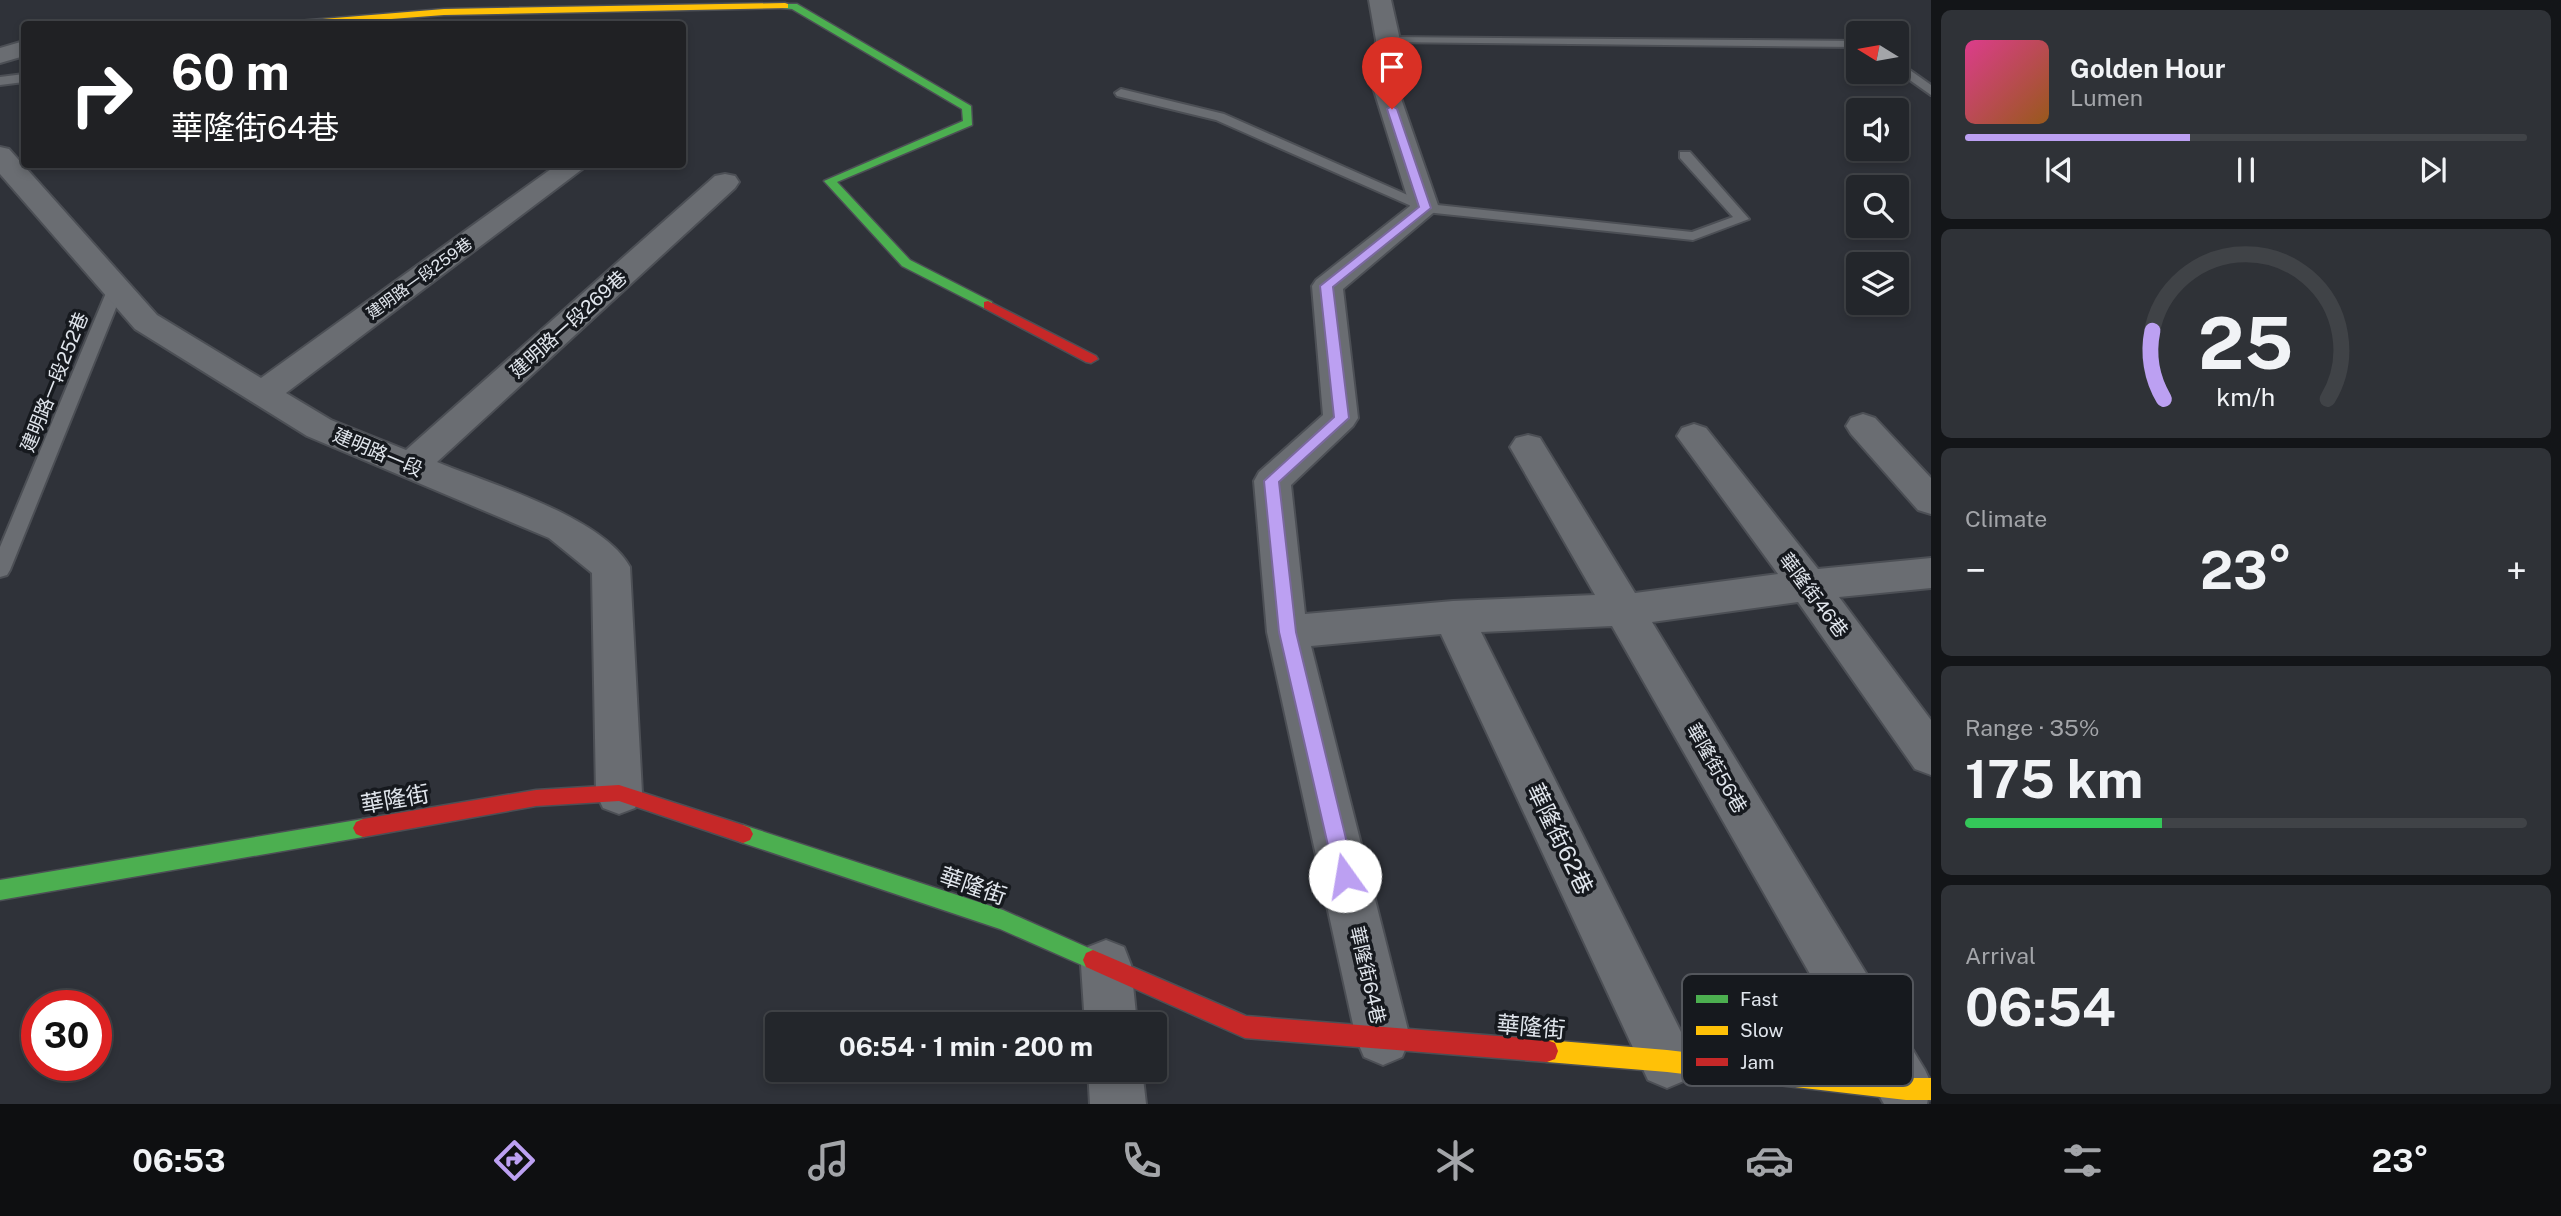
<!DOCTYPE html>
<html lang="en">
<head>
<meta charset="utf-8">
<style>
	body { margin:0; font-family:"Public Sans","Noto Sans TC",sans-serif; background:#2f3237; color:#f1f3f6; height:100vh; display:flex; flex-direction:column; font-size:26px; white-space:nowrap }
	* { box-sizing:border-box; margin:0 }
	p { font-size:23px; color:#a3a5a9 }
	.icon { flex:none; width:38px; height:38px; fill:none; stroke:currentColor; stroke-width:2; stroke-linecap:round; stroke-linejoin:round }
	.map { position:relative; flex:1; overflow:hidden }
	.panel { display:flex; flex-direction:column; gap:10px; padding:10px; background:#131518; width:630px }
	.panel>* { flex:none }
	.top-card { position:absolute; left:21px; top:21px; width:665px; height:147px; border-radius:7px; box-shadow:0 4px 10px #0003,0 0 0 2px #404347; background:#202124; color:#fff; overflow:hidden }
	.needle { width:46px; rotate:281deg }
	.fabs { position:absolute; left:1846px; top:21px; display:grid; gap:14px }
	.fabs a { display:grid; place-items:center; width:63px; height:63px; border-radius:7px; background:#23262b; box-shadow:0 4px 10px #0003,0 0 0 2px #404347; font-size:35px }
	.speed { position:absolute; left:21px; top:990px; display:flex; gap:14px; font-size:35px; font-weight:700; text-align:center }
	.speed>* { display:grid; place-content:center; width:91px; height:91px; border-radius:50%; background:#23262b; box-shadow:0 4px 10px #0003,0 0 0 2px #404347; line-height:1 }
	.speed .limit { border:10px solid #d22; background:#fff; color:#111 }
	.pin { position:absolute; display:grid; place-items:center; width:60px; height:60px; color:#fff; margin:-72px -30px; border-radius:50% 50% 50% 0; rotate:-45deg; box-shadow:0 0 7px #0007 }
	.pin .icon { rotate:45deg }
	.me { position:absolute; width:77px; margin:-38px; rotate:347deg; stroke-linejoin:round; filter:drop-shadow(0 0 5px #0008) }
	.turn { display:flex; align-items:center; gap:24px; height:147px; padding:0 35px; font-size:32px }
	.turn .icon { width:91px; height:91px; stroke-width:2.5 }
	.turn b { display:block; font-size:49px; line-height:60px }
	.big { font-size:52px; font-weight:700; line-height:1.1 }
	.panel .tile { flex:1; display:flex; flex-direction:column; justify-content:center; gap:10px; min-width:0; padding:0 24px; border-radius:10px; background:#2f3237 }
	.panel .dial { align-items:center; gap:0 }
	.dial svg { height:182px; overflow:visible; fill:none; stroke:#404347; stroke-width:7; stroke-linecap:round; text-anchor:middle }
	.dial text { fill:#f1f3f6; stroke:none }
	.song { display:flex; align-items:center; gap:21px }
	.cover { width:84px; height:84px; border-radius:10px; background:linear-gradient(135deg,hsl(330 70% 55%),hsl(30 70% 35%)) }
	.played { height:7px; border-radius:4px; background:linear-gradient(90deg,#bca0f2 40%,#404347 40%) }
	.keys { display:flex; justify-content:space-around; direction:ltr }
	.heat { display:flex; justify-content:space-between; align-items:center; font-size:38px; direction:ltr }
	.charge { height:10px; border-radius:5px; background:linear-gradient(90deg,#34c759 35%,#404347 0) }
	.trip { position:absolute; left:765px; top:1012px; width:402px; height:70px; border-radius:7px; background:#23262b; box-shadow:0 4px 10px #0003,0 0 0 2px #404347; font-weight:700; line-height:70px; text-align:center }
	.tab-bar { display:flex; height:112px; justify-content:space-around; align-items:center; background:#0e0f11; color:#a3a5a9 }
	.tab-bar .icon { width:49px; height:49px }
	.tab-bar .selected { color:#bca0f2 }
	.tab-bar b { font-size:32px; color:#f1f3f6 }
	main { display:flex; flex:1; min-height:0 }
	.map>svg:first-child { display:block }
</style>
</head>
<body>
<main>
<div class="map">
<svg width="1931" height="1104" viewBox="0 0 1931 1104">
	<rect width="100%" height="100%" fill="#2f3239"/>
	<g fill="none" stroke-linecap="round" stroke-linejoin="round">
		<!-- lane casing -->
		<g stroke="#4c4f55" stroke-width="4">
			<path id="lane" d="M1388,37L1858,41V47L1384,42L1382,40Z
				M1897,61L1931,85V95L1897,71Z
				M24,74V82L0,85V77Z
				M1121,89L1224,114L1428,204L1692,232L1733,217L1680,158V152H1690L1749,219L1693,240L1425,212L1216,120L1117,96L1115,93Z
				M116,283L124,288L10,570L7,575L0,577V547L108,288Z"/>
		</g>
		<!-- street casing -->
		<g stroke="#4c4f55" stroke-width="4">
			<path id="street" d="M1369,0H1391L1400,40L1396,84L1439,208L1343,289L1358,418L1353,426L1291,485L1305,614L1453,601L1595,595L1510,447L1516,438L1528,435L1540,438L1635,593L1778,574L1677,436L1682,428L1694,424L1706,428L1818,569L1931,558V588L1839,597L1931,720V775L1915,769L1798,602L1652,622L1925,1070L1931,1083L1927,1104H1884L1612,626L1481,632L1686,1042L1694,1061L1686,1080L1667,1088L1648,1080L1441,634L1311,646L1410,1038L1402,1057L1383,1065L1364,1057L1356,1038L1267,632L1254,481L1259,472L1323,415L1312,286L1316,280L1410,206L1372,84L1376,40Z
				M24,41V56L0,63V48Z
				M0,147L9,149L157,315L261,378L558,164H589L286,393L331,420L406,450L715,176L725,174L735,176L739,182L735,188L437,462C490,484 603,517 630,567L642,793L635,808L619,814L603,808L596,793L592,573L549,538L307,436L135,329L0,174Z
				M1863,414L1875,418L1931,478V514L1918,510L1851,434L1846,426L1851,418Z
				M1106,940L1124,947L1131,965L1137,1024H1085L1081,965L1088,947Z
				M1088,1069H1142L1146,1104H1090Z"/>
		</g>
		<!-- fast casing -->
		<g stroke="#4c4f55" stroke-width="3">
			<path id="fast" d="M782,4H797L971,106L972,125L837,182L910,260L992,302V308H984L902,266L824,181L963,121L962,109L792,9L782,8Z
				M363,819L370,822L373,828L370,834L363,837L0,900V880Z
				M743,825L1003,910L1100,953L1103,960L1100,967L1093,970L1000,929L743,843L736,840L733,834L736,828Z"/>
		</g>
		<!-- slow casing -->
		<g stroke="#4c4f55" stroke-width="3">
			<path id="slow" d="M785,3L788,4V8L444,15L325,24H293L298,21L444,9Z
				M1547,1040L1667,1050L1906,1078H1931V1100H1906L1667,1072L1547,1062L1539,1059L1536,1051L1539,1043Z"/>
		</g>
		<!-- jam casing -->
		<g stroke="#4c4f55" stroke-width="3">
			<path id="jam" d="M988,301L1096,356L1098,359L1091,363L1086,362L984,308V302Z
				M619,785L743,825L750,828L753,834L750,840L743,843L619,801L536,806L363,837L356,834L353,828L356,822L363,819L536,790Z
				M1093,950L1246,1016L1547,1040L1555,1043L1558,1051L1555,1059L1547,1062L1245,1038L1086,967L1083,960L1086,953Z"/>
		</g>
		<!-- lane -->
		<use href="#lane" fill="#6a6d72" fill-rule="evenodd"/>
		<!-- street -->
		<use href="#street" fill="#6a6d72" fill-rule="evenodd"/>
		<!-- fast -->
		<use href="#fast" fill="#4caf50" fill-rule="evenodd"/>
		<!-- slow -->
		<use href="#slow" fill="#ffc107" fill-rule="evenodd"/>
		<!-- jam -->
		<use href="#jam" fill="#c62828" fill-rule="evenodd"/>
	</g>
	<!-- route -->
	<path fill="#bca0f2" stroke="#7a689d" stroke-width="2" d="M1392,106L1397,109L1431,208L1333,287L1349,418L1279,482L1296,632L1355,876L1352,883L1345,886L1337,883L1335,876L1279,632L1264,481L1334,417L1320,286L1419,207L1387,109Z"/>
	<g text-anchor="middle" stroke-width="7" stroke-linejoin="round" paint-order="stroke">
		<!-- far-street labels -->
		<g font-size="16" fill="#e0e5ec" stroke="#16191e">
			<text transform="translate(419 278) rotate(-36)" y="6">建明路一段259巷</text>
		</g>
		<!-- street labels -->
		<g font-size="19" fill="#e0e5ec" stroke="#16191e">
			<text transform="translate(568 324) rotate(-42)" y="7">建明路一段269巷</text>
			<text transform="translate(54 382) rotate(-68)" y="7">建明路一段252巷</text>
			<text transform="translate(378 452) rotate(23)" y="7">建明路一段</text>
			<text transform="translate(1814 595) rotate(53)" y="7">華隆街46巷</text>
			<text transform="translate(1717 768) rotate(60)" y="7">華隆街56巷</text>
			<text transform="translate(1368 975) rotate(77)" y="7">華隆街64巷</text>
		</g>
		<!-- near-street labels -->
		<g font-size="23" fill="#e0e5ec" stroke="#16191e">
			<text transform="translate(395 799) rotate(-10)" y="8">華隆街</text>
			<text transform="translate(1560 839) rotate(64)" y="8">華隆街62巷</text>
			<text transform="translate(973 886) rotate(19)" y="8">華隆街</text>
			<text transform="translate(1531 1027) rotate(5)" y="8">華隆街</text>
		</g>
	</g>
	<!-- legend -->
	<rect x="1682" y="974" width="231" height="112" rx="10" fill="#16191e" stroke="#53565c" stroke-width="2"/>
	<rect x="1696" y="995" width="32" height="8" fill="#4caf50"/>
	<rect x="1696" y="1026" width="32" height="9" fill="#ffc107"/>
	<rect x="1696" y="1058" width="32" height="8" fill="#c62828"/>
	<g font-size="19" fill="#e0e5ec">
		<text x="1740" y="1006">Fast</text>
		<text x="1740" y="1037">Slow</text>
		<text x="1740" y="1069">Jam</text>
	</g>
</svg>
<div class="fabs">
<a><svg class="needle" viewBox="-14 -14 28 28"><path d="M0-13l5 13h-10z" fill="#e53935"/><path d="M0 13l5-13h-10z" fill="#a3a5a9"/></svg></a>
<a><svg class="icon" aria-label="sound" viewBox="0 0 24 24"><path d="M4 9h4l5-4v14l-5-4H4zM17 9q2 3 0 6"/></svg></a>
<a><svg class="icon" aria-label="search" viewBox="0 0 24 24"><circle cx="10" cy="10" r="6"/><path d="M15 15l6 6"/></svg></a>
<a><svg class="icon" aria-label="layers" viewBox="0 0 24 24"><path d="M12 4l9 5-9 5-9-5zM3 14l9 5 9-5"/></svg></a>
</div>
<div class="speed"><div class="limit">30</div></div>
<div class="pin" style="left:1392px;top:109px;background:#d93025"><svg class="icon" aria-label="arrive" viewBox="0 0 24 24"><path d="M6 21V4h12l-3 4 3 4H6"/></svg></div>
<svg class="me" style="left:1345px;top:876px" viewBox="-20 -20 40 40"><circle r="19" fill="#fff"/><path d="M0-13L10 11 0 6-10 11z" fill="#bca0f2"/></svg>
<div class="trip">06:54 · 1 min · 200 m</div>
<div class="top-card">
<div class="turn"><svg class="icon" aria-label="right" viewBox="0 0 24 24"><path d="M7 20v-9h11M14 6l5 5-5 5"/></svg><div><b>60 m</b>華隆街64巷</div></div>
</div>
</div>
<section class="panel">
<div class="tile">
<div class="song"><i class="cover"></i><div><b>Golden Hour</b><p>Lumen</p></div></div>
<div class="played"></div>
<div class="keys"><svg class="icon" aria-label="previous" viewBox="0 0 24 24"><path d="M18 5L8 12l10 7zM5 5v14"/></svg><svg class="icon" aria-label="pause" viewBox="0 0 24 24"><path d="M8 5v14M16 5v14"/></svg><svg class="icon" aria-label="next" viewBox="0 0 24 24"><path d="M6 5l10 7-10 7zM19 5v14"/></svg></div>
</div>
<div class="tile dial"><svg viewBox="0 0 100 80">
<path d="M14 69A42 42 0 1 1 86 69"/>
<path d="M14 69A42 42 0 0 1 9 39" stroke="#bca0f2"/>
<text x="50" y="56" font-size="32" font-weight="700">25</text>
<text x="50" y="72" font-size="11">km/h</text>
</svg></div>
<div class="tile"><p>Climate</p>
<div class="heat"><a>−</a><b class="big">23°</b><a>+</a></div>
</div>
<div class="tile"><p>Range · 35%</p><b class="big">175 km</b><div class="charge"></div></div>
<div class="tile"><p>Arrival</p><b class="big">06:54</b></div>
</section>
</main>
<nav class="tab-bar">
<b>06:53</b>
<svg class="icon selected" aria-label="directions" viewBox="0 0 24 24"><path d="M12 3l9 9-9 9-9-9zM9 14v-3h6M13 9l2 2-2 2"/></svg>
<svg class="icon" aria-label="music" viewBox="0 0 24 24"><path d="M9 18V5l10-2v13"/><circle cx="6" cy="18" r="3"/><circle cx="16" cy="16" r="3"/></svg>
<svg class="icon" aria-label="phone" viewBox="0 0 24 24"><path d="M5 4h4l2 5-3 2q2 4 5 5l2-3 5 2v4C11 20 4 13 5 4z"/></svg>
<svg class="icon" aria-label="climate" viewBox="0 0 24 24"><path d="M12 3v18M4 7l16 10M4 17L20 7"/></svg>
<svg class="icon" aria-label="car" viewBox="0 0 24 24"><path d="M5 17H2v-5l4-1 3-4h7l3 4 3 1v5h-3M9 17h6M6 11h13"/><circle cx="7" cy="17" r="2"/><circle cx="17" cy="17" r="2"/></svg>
<svg class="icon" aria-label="filters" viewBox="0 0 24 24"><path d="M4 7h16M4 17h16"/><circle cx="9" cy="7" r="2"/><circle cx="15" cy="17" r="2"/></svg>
<b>23°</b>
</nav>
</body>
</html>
